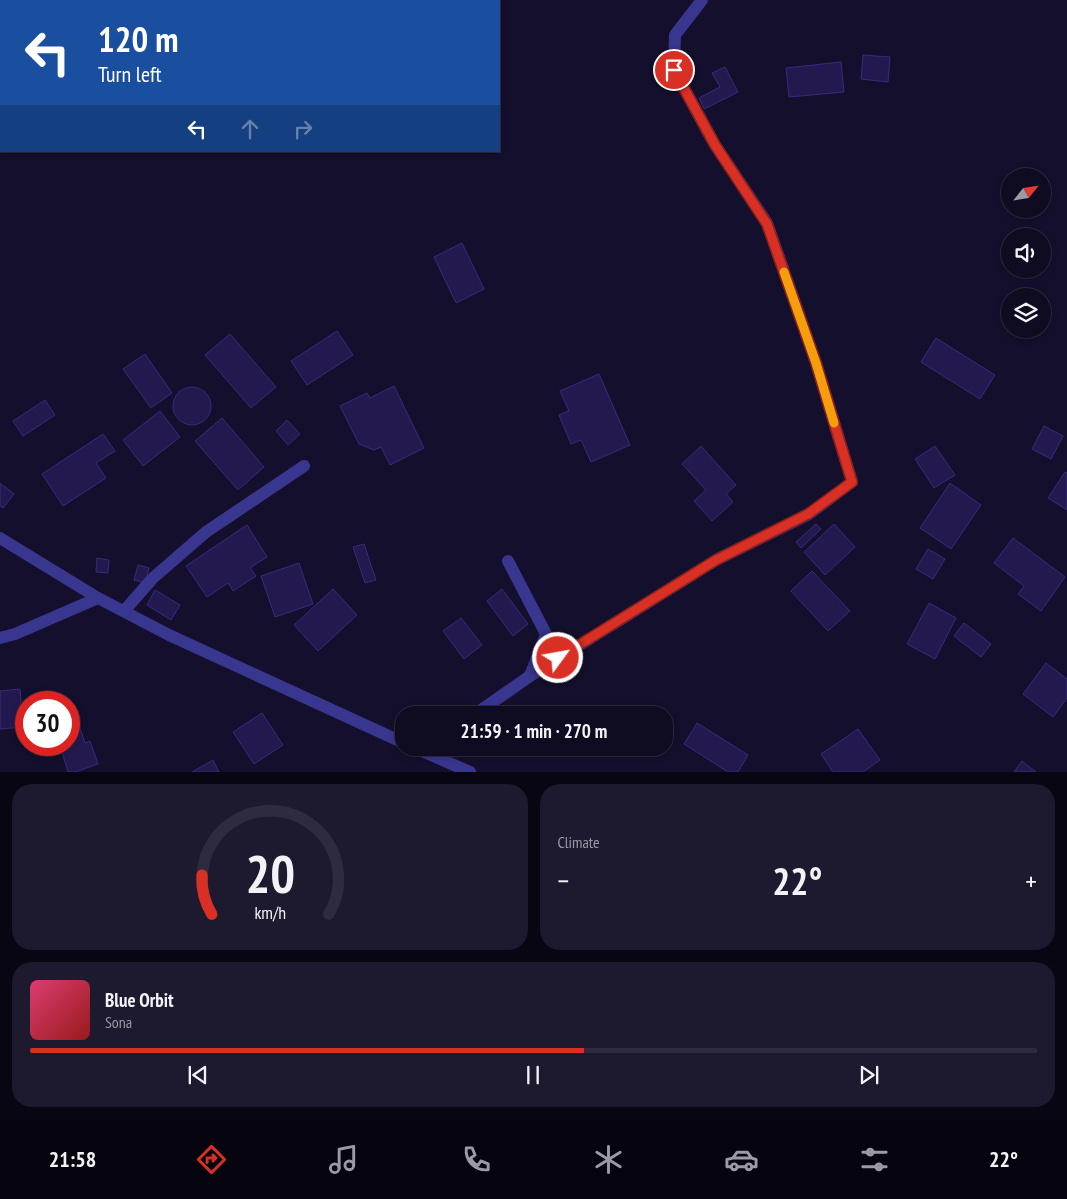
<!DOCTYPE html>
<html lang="en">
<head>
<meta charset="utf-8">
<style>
	body { margin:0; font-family:"PT Sans Narrow",sans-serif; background:#1d192e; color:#f1f3f6; height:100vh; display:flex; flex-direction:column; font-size:19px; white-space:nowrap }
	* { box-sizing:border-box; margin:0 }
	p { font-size:16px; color:#9b9ba5 }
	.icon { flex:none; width:28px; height:28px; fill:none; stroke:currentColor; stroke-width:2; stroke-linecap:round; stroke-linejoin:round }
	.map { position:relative; height:772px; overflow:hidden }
	.details { display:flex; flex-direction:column; gap:12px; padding:12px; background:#080612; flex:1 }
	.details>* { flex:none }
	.top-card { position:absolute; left:0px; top:0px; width:500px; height:152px; box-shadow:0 2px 8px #0003,0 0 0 1px #2f2b3f; background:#1a4fa0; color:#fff; overflow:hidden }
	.needle { width:32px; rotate:60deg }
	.tools { position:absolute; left:1001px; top:168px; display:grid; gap:10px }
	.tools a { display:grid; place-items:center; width:50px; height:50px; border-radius:50%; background:#0f0b21; box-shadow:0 2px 8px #0003,0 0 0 1px #2f2b3f; font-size:25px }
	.speed { position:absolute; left:15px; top:691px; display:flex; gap:10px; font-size:25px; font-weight:700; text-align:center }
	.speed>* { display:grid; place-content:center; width:65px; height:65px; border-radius:50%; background:#0f0b21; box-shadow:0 2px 8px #0003,0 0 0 1px #2f2b3f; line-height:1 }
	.speed .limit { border:8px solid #d22; background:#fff; color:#111 }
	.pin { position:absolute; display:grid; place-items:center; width:42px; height:42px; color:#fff; margin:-21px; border:2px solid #fff; border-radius:50%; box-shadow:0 1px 5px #0007 }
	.me { position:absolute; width:55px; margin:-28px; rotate:58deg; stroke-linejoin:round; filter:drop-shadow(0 0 4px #0008) }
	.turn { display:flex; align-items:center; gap:18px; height:105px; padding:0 15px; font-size:22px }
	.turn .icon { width:65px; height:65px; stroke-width:2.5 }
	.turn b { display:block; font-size:35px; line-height:42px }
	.lanes { display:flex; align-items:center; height:48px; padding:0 15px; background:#0003; justify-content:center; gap:25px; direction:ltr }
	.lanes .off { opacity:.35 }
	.big { font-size:38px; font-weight:600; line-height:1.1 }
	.details .widget { flex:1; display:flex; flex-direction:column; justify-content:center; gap:8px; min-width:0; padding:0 18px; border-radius:20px; background:#1d192e }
	.details .dial { align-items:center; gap:0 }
	.dial svg { height:130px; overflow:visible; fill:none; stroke:#2f2b3f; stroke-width:7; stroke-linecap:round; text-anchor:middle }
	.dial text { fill:#f1f3f6; stroke:none }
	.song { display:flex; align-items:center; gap:15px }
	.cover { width:60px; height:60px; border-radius:8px; background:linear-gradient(135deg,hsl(340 70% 55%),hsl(0 70% 35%)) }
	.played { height:5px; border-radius:2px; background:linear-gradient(90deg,#d93025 55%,#2f2b3f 55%) }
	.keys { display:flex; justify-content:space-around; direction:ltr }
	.heat { display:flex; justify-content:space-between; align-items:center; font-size:28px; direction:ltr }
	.details .tiles { flex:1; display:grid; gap:12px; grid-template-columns:1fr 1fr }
	.widget:last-child { grid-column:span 2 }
	.trip { position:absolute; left:395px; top:706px; width:278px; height:50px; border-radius:20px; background:#0f0b21; box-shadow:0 2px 8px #0003,0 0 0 1px #2f2b3f; font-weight:600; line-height:50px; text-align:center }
	.dock { display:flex; height:80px; justify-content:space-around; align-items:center; background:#06040d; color:#9b9ba5 }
	.dock .icon { width:35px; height:35px }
	.dock .active { color:#d93025 }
	.dock b { font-size:22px; color:#f1f3f6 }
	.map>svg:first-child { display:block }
</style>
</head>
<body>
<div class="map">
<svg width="1067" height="772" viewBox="0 0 1067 772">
	<rect width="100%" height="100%" fill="#140f2c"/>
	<!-- building -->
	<path fill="#24194f" stroke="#392a7d" d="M0,0L20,1H1V46Z
		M863,55L890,57L888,82L861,79Z
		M841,62L844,92L789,97L786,68Z
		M725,67L738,92L704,109L699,98L720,87L712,73Z
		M462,243L484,289L456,303L434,257Z
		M337,331L353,355L307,385L291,361Z
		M230,334L276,387L251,408L205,355Z
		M936,338L995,375L980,399L921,362Z
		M145,354L172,393L151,408L123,369Z
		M599,374L630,445L591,462L581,440L571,444L559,415L569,411L560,391Z
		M394,386L424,448L390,465L381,447L374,450L359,444L340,406L367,393L370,398Z
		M173 406a19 19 0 1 1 38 0a19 19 0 1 1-38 0Z
		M45,400L55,415L23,436L13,421Z
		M160,411L180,437L143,466L123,440Z
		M222,418L264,467L238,490L195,441Z
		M287,420L300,434L288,445L276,431Z
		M1044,426L1063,436L1051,459L1032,449Z
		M103,434L115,451L96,463L106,478L63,506L42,474Z
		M701,446L736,485L726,494L733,502L712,521L694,501L706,490L682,464Z
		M935,446L955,475L934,488L915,459Z
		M1065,472L1067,473V510L1048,498Z
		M0,483L14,494L3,508L0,506Z
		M950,483L981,505L951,549L920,528Z
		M816,524L821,529L801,548L796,542Z
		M834,524L855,547L825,575L804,552Z
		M247,525L267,557L250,568L256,576L233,591L228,583L207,597L186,566Z
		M1013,538L1065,577L1041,611L1018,594L1024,586L994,563Z
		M364,544L376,580L365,583L353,547Z
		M928,549L945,559L933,579L916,569Z
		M97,558L109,560L108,573L96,572Z
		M299,563L313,604L275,617L261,576Z
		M138,565L149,568L145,583L134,580Z
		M812,571L850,611L828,631L791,591Z
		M333,589L357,615L318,651L294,625Z
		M502,589L528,624L513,636L487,601Z
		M155,590L180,605L171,620L147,605Z
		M929,603L956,618L935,659L907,644Z
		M461,618L482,645L464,659L443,631Z
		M964,623L991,644L981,657L954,636Z
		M1046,663L1067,679V698L1053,717L1023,694Z
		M20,689L23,727L0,729V691Z
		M262,713L283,745L254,764L233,732Z
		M78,722L85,743L90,741L98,764L75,772H68L60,745H69V725Z
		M697,723L748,755L738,772H728L684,744Z
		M858,729L880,760L863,772H833L821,754Z
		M213,760L219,772H192Z
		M1022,761L1036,772H1014Z"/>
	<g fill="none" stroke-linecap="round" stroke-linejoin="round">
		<!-- path -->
		<path stroke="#26c7bc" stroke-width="3" stroke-dasharray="2.5 4" stroke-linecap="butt" d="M0,98L1,96"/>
		<!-- minor -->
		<path stroke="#39368f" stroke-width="12" d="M0,538L98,598L169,635L404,743
			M124,611L153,578L206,532L304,466
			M0,638L15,634L98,598
			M530,676L716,560L809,514L852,482L816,363L767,223L715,145L674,70L675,35L702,0
			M474,715L530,676L546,634L508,561
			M415,748L470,772"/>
	</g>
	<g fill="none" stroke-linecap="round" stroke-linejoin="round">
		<!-- route casing -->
		<g stroke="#8d1f18" stroke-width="12">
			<path id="route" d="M558,658L716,560L808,514L852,482L816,363L767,224L715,145L674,70"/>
		</g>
		<!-- route -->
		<use href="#route" stroke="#d93025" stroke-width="9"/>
		<!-- slow -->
		<path stroke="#f59e0b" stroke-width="9" d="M784,272L816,363L834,423"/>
	</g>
</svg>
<div class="tools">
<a><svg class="needle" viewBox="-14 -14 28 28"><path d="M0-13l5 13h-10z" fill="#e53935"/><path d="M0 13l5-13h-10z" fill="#9b9ba5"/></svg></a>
<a><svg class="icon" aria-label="sound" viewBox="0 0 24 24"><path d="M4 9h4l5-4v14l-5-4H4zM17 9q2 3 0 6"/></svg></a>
<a><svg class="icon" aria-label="layers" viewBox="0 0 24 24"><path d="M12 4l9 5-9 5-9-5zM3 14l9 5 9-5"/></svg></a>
</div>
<div class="speed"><div class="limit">30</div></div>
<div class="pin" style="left:674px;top:70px;background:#d93025"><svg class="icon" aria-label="arrive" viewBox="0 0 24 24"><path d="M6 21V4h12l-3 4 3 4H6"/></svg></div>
<svg class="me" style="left:558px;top:658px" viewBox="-20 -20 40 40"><circle r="17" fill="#d93025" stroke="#fff" stroke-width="3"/><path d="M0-11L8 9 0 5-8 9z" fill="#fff"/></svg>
<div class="trip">21:59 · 1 min · 270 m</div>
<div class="top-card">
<div class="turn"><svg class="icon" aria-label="left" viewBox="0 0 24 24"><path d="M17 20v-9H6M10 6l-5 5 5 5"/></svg><div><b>120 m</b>Turn left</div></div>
<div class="lanes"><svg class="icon" aria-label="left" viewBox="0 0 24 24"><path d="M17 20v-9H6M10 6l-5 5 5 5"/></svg><svg class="icon off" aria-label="ahead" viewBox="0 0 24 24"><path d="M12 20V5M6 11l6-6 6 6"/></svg><svg class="icon off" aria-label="right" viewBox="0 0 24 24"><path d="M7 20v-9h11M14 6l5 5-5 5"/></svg></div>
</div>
</div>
<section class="details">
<div class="tiles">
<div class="widget dial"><svg viewBox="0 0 100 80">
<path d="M14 69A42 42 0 1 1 86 69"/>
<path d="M14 69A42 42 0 0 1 8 45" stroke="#d93025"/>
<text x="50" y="56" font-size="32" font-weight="700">20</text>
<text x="50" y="72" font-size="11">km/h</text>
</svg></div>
<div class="widget"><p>Climate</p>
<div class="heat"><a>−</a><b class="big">22°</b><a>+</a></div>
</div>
<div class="widget">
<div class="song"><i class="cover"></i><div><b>Blue Orbit</b><p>Sona</p></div></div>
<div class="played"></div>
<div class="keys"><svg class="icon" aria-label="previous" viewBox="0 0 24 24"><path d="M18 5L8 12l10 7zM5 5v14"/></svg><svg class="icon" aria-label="pause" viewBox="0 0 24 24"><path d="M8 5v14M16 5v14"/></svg><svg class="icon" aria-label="next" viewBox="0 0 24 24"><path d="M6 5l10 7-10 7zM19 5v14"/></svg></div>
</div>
</div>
</section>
<nav class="dock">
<b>21:58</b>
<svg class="icon active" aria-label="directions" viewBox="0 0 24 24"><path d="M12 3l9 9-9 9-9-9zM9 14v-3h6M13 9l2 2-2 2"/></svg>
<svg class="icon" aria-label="music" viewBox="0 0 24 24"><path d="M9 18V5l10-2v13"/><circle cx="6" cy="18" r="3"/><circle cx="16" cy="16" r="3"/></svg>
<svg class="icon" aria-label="phone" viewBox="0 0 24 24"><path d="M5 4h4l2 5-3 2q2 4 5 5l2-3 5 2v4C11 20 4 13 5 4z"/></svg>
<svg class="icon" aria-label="climate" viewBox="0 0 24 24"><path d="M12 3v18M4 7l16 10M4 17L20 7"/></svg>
<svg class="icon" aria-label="car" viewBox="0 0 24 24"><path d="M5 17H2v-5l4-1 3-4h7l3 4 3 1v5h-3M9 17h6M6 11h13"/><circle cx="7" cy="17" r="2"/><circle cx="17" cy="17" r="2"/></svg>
<svg class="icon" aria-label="filters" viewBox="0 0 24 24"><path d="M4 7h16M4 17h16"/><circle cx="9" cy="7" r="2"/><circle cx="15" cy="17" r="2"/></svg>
<b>22°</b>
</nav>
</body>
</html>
